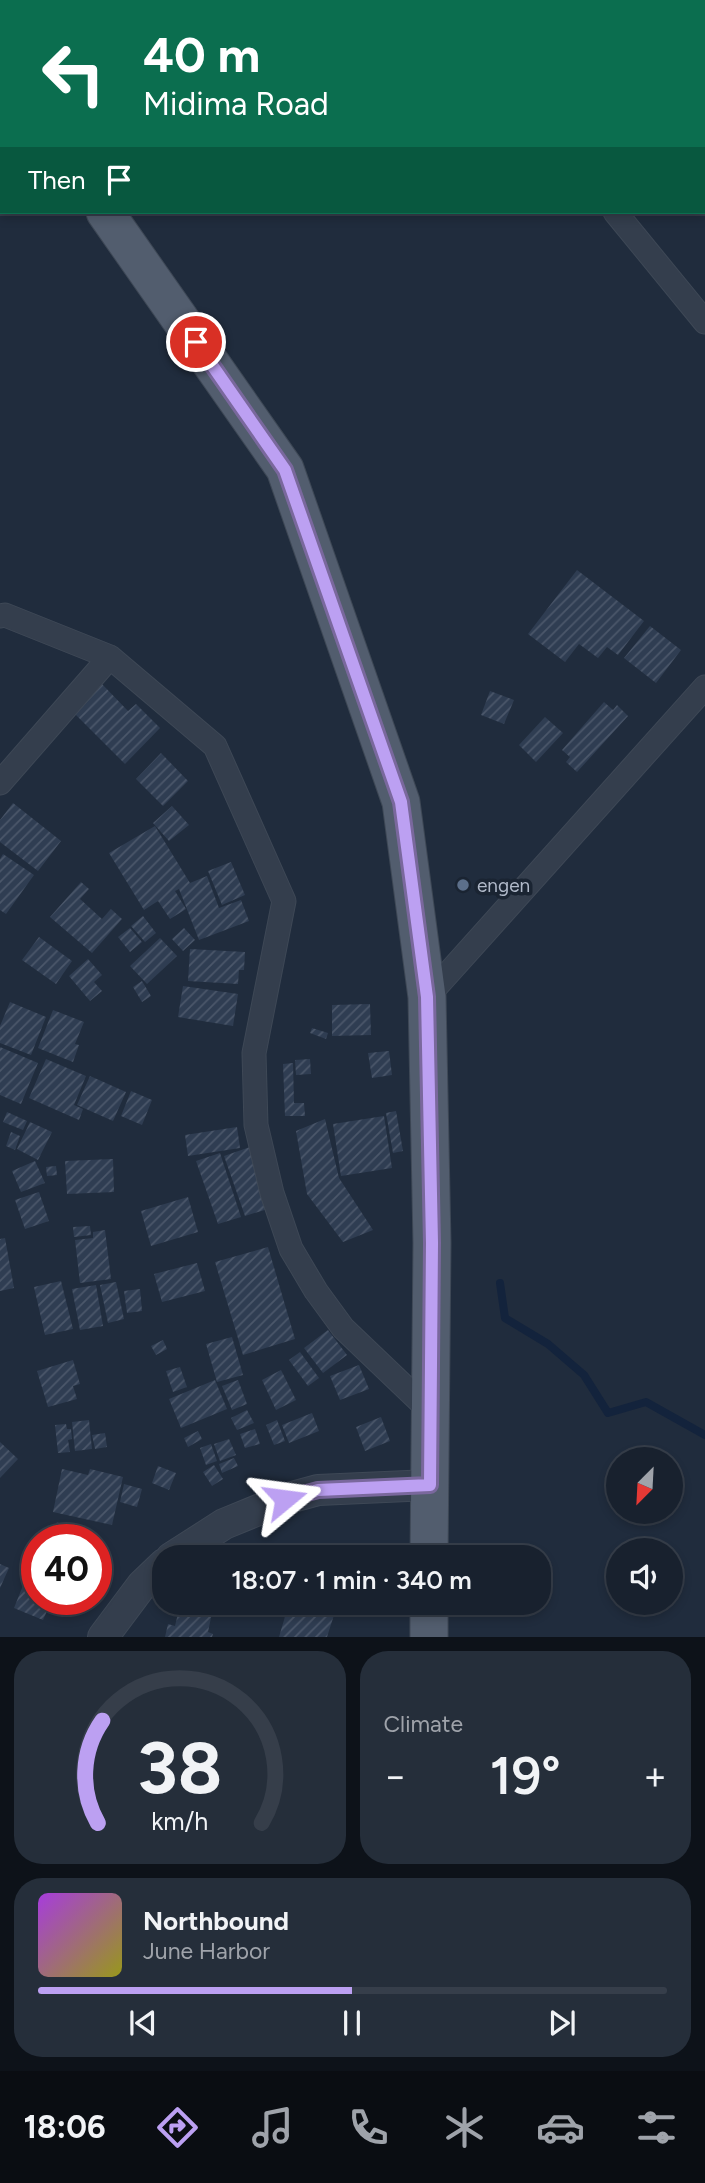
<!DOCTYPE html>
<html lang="en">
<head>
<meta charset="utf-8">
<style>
	body { margin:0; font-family:Figtree,sans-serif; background:#252e3a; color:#f1f3f6; height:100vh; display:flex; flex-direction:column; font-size:26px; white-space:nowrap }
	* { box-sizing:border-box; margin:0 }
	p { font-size:23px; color:#9fa3aa }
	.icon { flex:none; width:38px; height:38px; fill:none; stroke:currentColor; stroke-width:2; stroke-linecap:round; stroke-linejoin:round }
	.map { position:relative; height:1637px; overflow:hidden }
	.details { display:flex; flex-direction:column; gap:14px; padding:14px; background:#0d1219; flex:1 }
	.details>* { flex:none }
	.banner { position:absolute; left:0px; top:0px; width:705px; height:214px; box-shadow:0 4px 10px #0003,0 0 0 2px #363e4a; background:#0b6e4f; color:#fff; overflow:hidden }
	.needle { width:46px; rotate:204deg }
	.fabs { position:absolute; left:606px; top:1447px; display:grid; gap:14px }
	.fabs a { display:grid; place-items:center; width:77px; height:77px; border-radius:50%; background:#18212e; box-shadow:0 4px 10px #0003,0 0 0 2px #363e4a; font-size:35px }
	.speed { position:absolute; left:21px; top:1524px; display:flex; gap:14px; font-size:35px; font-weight:700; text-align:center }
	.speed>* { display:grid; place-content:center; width:91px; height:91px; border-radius:50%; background:#18212e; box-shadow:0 4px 10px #0003,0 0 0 2px #363e4a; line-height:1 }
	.speed .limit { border:10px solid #d22; background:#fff; color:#111 }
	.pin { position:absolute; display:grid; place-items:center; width:60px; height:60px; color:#fff; margin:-30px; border:4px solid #fff; border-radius:50%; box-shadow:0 2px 7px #0007 }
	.me { position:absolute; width:77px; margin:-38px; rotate:74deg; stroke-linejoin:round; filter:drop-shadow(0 0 5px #0008) }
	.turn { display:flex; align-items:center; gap:24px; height:147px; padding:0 28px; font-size:32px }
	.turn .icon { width:91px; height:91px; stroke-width:2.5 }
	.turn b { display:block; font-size:49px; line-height:60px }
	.then { display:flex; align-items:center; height:66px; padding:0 28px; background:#0003; gap:14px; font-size:26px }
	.big { font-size:52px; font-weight:600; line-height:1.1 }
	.details .tile { flex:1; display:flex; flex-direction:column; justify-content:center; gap:10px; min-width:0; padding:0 24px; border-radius:28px; background:#252e3a }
	.details .dial { align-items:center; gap:0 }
	.dial svg { height:182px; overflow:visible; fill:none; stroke:#363e4a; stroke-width:7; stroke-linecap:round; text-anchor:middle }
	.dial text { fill:#f1f3f6; stroke:none }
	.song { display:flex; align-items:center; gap:21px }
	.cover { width:84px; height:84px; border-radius:10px; background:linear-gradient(135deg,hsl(280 70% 55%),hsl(60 70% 35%)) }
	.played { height:7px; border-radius:4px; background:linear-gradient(90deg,#bca0f2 50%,#363e4a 50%) }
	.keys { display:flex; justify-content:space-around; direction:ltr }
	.heat { display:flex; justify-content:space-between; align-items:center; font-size:38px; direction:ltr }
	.details .tiles { flex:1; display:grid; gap:14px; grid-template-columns:1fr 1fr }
	.tile:last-child { grid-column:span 2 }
	.trip { position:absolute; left:152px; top:1545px; width:399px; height:70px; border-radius:28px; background:#18212e; box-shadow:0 4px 10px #0003,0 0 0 2px #363e4a; font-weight:600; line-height:70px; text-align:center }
	.menu { display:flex; height:112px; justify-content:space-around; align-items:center; background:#0a0d12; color:#9fa3aa }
	.menu .icon { width:49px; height:49px }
	.menu .on { color:#bca0f2 }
	.menu b { font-size:32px; color:#f1f3f6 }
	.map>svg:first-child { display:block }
</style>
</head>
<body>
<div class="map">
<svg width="705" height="1637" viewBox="0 0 705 1637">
	<defs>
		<pattern id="building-hatch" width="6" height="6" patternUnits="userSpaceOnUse" patternTransform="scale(1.75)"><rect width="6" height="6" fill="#2f3d52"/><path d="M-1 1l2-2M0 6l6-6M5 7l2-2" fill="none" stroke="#4b576a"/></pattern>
	</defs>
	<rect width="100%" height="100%" fill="#202c3d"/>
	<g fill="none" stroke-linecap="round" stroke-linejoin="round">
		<!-- stream -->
		<path stroke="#13233c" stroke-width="8" d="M500,1283L505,1318L548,1344L584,1375L608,1413L646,1402L705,1435"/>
	</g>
	<!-- building -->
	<path fill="url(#building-hatch)" d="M577,570L644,621L618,655L607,647L598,658L579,644L565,662L528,634Z
		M650,626L681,650L656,683L624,658Z
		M101,683L128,711L136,704L160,728L125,764L73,712Z
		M490,691L514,700L504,724L481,715Z
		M604,702L613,710L617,705L628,716L577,772L566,762L570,757L562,750Z
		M545,717L563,733L536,762L519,745Z
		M161,753L188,781L163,806L136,779Z
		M13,803L61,841L38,871L0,842V820Z
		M172,806L189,825L169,841L153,823Z
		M155,826L190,883L207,876L219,908L241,900L249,921L199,940L179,889L175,891L186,909L170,919L158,901L144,910L109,853Z
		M3,854L34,875L6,914L0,910V859Z
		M231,862L245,895L222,905L208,871Z
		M81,882L89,889L80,899L102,919L111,909L122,919L92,953L50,917Z
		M143,916L156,933L145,942L131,926Z
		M130,928L142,942L130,952L118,937Z
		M184,928L195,940L183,951L172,939Z
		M39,937L72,961L56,984L22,960Z
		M160,938L177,956L147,984L130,966Z
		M190,949L245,952L244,970H239L238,984L188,981Z
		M88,959L102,975L94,982L102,991L90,1001L69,976Z
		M142,981L151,996L142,1002L133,987Z
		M183,986L238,994L233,1026L178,1017Z
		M10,1002L46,1017L31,1055L0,1043V1026Z
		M370,1004L371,1035L332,1036V1005Z
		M53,1010L84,1022L75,1044L79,1045L73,1062L38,1048Z
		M312,1028L328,1033L326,1039L310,1033Z
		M0,1047L38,1063L21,1104L0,1095Z
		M389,1051L392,1075L372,1078L368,1053Z
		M46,1059L86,1076L74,1105L83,1109L79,1120L29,1098Z
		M310,1059L311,1074L296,1075L295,1060Z
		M293,1063L294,1103H304L305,1116H285L283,1064Z
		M90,1076L126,1092L113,1121L77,1105Z
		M131,1091L152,1100L142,1125L121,1116Z
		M396,1111L403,1151L393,1153L386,1113Z
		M7,1112L27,1121L23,1130L3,1122Z
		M384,1116L392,1168L341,1176L333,1124Z
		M325,1119L339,1178L373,1230L343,1242L307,1194L296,1131Z
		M30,1122L52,1132L38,1160L17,1149Z
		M237,1127L240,1148L188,1156L185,1135Z
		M11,1132L20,1136L15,1150L6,1146Z
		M250,1147L271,1208L245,1216L224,1156Z
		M220,1153L241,1217L218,1224L196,1161Z
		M113,1159L114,1192L67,1194L65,1161Z
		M35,1161L45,1183L21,1192L12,1171Z
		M56,1166L57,1175L47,1176L46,1167Z
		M39,1192L49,1221L25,1229L15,1200Z
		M188,1197L198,1232L151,1246L141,1211Z
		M90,1226L91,1235L74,1237L73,1227Z
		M105,1230L111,1279L80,1283L75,1240L93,1238V1232Z
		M5,1238L14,1288L0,1291V1239Z
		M268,1247L295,1339L243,1355L215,1262Z
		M197,1263L205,1291L162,1302L154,1274Z
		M61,1281L73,1329L45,1335L34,1287Z
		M116,1282L124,1319L108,1323L100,1285Z
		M96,1285L103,1326L80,1330L72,1289Z
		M140,1289L142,1311L127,1313L124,1291Z
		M328,1330L347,1355L323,1373L304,1348Z
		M232,1337L243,1375L217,1382L206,1344Z
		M163,1340L167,1349L156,1355L151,1346Z
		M300,1352L319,1378L308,1386L289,1360Z
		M73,1360L80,1384L73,1386L77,1399L48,1407L37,1371Z
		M359,1365L369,1389L340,1400L330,1376Z
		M180,1367L187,1387L173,1392L166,1371Z
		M281,1370L296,1400L276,1410L262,1380Z
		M215,1380L227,1409L181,1428L169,1399Z
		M238,1380L247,1404L232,1410L222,1386Z
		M247,1410L254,1423L237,1430L231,1418Z
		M312,1413L319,1431L289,1443L282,1425Z
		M381,1417L390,1441L365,1451L356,1427Z
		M89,1420L92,1449L75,1451L72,1422Z
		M277,1420L285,1441L274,1445L266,1425Z
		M66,1424L67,1429H71L72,1439L68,1440L70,1452L58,1453L55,1425Z
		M255,1429L260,1444L245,1448L240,1434Z
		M198,1431L202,1439L188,1447L184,1438Z
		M105,1433L107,1447L95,1449L92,1435Z
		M229,1439L236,1455L220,1461L214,1444Z
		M0,1442L18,1459L0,1478Z
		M211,1444L217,1461L206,1465L200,1448Z
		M234,1458L238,1466L222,1473L219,1464Z
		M214,1465L223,1479L212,1486L203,1472Z
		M158,1466L176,1473L169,1490L152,1483Z
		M62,1469L88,1475L90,1469L123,1477L112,1525L53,1512Z
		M124,1484L142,1489L137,1507L120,1502Z
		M57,1522L87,1535L85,1540H48Z
		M0,1564L9,1568L0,1588Z
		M24,1583L37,1588V1600H52L43,1620L14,1608Z
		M289,1603H305L335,1612L327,1637H279Z
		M180,1605L212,1613L208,1632L213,1634L212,1637H165L168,1624L175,1626Z"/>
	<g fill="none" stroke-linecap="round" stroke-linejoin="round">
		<!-- minor casing -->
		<g stroke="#3e4856" stroke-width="25">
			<path id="minor" d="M389,0L391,2
				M704,3L705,1
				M615,212L705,322
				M0,616L5,615L110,657L215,746L284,901L254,1053L256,1125L272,1193L291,1249L316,1291L343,1328L431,1412
				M0,783L110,657
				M427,997L705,687"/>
		</g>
		<!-- tertiary casing -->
		<g stroke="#3e4856" stroke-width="32">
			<path id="tertiary" d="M171,1558L224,1524L285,1499L318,1490L430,1485
				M103,1637L142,1585L164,1564"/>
		</g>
		<!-- primary casing -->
		<g stroke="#3e4856" stroke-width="39">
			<path id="primary" d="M0,106L2,107
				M105,212L285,469L401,802L427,997L432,1243L429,1558
				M429,1637V1603"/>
		</g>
		<!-- minor -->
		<use href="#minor" stroke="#343e4d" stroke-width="23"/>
		<!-- tertiary -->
		<use href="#tertiary" stroke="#343e4d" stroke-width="30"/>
		<!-- primary -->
		<use href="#primary" stroke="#525d6e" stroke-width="37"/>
	</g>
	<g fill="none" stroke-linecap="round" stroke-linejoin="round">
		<!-- route casing -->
		<g stroke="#7a689d" stroke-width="18">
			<path id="route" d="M196,342L285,470L401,802L427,997L432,1243L430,1485L318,1490L285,1499"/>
		</g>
		<!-- route -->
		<use href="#route" stroke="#bca0f2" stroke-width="12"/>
	</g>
	<!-- markers -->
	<circle fill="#5c6f8a" stroke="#1a2432" stroke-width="2.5" cx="463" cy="885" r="7"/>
	<g text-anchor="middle" stroke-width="7" stroke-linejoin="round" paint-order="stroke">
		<!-- poi labels -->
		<g font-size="19" fill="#b0b9c9" stroke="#1a2432" text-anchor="start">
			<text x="477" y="892">engen</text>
		</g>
	</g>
</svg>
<div class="fabs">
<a><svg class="needle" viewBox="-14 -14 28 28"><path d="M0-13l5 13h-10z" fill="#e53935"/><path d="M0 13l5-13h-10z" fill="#9fa3aa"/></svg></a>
<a><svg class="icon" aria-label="sound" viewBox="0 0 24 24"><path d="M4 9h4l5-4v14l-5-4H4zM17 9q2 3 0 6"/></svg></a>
</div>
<div class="speed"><div class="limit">40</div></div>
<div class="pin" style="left:196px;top:342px;background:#d93025"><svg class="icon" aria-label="arrive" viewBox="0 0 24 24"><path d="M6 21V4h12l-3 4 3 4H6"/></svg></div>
<svg class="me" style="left:285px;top:1499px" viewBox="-20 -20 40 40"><path d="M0-17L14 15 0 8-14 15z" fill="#bca0f2" stroke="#fff" stroke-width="4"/></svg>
<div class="trip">18:07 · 1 min · 340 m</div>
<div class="banner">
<div class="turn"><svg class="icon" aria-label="left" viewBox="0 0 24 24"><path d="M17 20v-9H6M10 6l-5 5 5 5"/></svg><div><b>40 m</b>Midima Road</div></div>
<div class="then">Then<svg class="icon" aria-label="arrive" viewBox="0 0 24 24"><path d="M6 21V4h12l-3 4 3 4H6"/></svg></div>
</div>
</div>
<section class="details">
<div class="tiles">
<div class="tile dial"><svg viewBox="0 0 100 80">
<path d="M14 69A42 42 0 1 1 86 69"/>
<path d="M14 69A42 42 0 0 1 16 24" stroke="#bca0f2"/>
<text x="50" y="56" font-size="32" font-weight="700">38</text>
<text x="50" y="72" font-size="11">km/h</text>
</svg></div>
<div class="tile"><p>Climate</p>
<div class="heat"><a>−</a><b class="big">19°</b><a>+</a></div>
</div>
<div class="tile">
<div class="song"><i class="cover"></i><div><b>Northbound</b><p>June Harbor</p></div></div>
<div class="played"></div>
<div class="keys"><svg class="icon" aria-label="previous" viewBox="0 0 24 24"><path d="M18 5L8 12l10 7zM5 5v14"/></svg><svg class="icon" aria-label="pause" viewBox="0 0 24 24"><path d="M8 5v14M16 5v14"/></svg><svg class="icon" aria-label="next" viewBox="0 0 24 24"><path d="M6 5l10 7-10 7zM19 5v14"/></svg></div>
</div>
</div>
</section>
<nav class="menu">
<b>18:06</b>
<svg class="icon on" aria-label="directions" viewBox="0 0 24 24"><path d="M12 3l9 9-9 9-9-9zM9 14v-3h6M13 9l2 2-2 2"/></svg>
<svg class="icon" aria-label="music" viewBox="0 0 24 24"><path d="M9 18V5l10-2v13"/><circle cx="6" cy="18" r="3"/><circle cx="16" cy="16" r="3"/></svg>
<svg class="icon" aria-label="phone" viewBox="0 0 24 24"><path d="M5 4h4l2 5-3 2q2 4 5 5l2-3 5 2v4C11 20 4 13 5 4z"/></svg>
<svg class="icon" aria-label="climate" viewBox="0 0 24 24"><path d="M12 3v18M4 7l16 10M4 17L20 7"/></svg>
<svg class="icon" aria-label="car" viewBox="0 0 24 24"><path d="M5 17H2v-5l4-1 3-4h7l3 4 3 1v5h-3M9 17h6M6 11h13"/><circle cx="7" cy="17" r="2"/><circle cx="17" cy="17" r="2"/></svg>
<svg class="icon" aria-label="filters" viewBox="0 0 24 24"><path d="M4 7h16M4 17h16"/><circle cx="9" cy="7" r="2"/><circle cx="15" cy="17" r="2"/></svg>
</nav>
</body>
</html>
